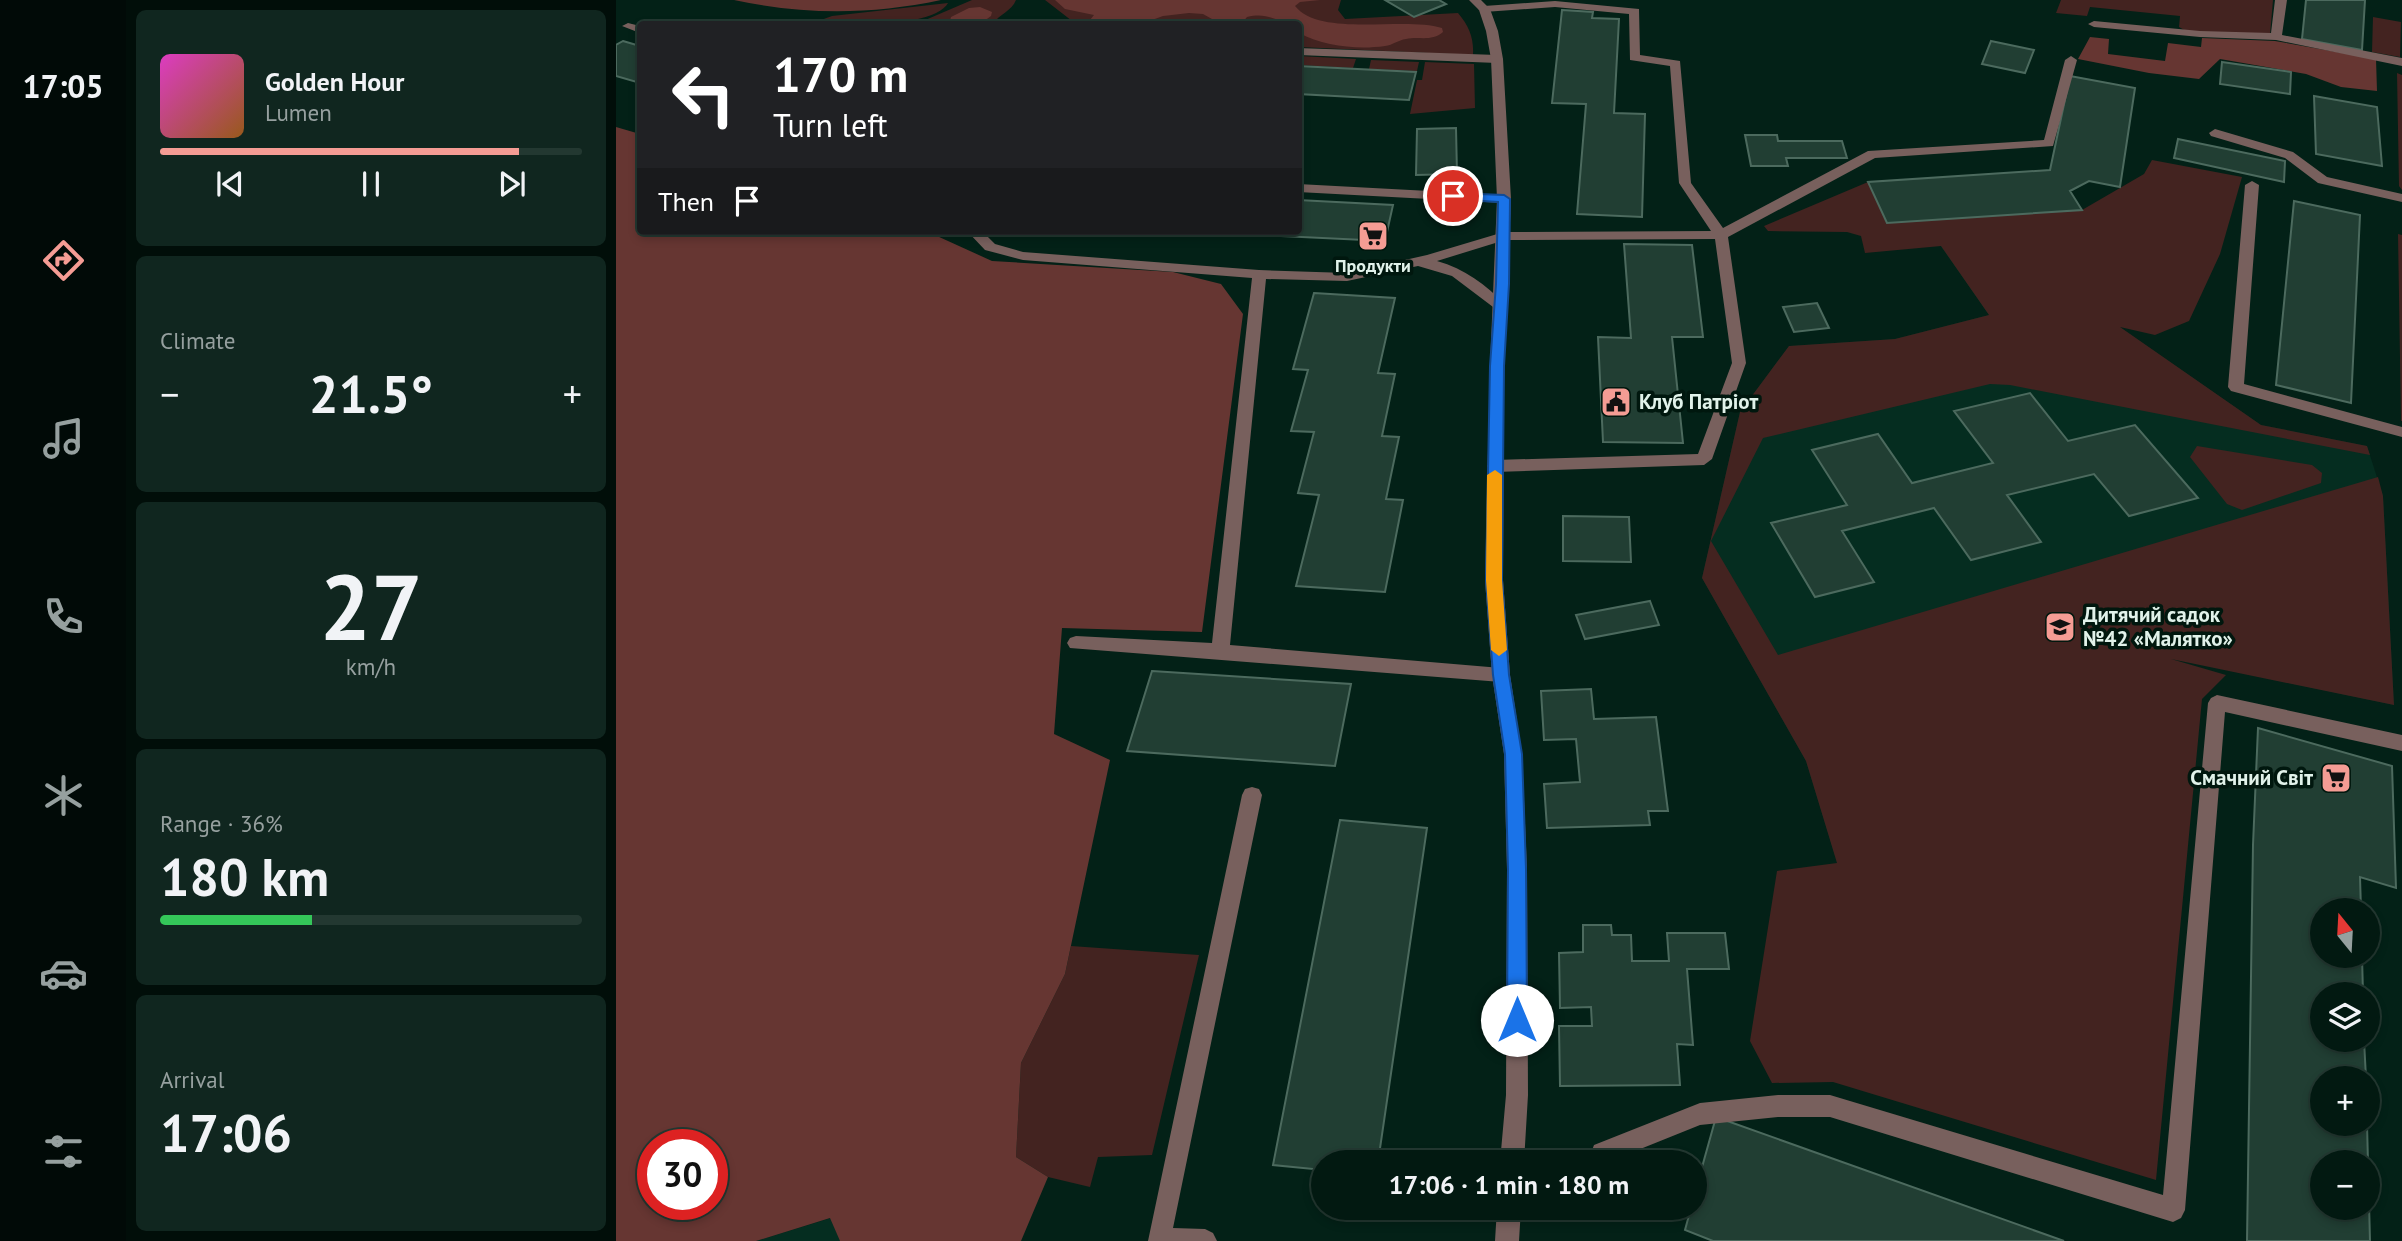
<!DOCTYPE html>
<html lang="en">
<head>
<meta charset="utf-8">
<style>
	body { margin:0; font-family:"PT Sans",sans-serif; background:#10261f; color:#f1f3f6; height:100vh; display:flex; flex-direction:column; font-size:26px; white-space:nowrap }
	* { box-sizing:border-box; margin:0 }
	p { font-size:23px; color:#96a09f }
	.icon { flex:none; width:38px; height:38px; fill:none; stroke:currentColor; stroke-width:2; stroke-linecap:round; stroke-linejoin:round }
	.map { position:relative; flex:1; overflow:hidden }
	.side { display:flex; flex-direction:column; gap:10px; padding:10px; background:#010e09; width:490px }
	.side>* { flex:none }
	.banner { position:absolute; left:21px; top:21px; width:665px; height:214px; border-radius:7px; box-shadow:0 4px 10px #0003,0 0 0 2px #233831; background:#202124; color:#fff; overflow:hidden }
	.needle { width:46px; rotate:342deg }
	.fabs { position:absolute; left:1694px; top:898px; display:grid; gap:14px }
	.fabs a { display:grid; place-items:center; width:70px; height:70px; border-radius:50%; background:#021911; box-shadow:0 4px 10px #0003,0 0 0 2px #233831; font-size:35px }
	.speed { position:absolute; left:21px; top:1129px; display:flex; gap:14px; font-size:35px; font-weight:700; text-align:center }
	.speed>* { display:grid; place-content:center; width:91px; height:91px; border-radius:50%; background:#021911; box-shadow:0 4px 10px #0003,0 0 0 2px #233831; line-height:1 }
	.speed .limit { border:10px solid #d22; background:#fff; color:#111 }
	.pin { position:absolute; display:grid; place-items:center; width:60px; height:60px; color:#fff; margin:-30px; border:4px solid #fff; border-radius:50%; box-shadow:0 2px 7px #0007 }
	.me { position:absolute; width:77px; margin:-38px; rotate:0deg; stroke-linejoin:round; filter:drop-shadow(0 0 5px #0008) }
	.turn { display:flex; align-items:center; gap:24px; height:147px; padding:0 21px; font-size:32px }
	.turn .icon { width:91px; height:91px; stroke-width:2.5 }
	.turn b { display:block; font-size:49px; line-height:60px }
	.then { display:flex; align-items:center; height:66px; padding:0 21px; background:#0003; gap:14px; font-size:26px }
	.big { font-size:52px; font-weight:600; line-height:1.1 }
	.side .widget { flex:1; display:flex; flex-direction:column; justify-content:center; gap:10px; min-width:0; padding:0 24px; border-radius:10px; background:#10261f }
	.side .dial { align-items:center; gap:0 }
	.dial b { font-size:91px; line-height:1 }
	.song { display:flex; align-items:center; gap:21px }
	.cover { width:84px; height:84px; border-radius:10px; background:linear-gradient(135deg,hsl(310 70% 55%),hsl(30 70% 35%)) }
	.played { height:7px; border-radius:4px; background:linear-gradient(90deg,#f59c94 85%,#233831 85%) }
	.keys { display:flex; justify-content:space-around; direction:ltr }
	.heat { display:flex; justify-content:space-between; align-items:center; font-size:38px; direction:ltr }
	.charge { height:10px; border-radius:5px; background:linear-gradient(90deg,#34c759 36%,#233831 0) }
	.trip { position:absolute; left:695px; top:1150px; width:396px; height:70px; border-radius:35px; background:#021911; box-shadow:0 4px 10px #0003,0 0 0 2px #233831; font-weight:600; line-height:70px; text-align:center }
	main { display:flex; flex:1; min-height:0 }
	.menu { display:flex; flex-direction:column; width:126px; justify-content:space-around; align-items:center; background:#010a07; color:#96a09f }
	.menu .icon { width:49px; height:49px }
	.menu .current { color:#f59c94 }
	.menu b { font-size:32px; color:#f1f3f6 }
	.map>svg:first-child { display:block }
</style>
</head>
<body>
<main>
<nav class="menu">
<b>17:05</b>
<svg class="icon current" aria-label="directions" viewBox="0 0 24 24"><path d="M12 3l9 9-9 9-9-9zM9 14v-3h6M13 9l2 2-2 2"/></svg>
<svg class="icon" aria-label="music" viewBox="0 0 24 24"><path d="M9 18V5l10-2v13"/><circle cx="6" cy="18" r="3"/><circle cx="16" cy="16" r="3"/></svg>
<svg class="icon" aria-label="phone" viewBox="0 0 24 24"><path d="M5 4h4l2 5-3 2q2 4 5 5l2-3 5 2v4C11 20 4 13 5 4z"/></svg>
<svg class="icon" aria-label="climate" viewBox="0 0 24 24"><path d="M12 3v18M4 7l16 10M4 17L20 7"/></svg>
<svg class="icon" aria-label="car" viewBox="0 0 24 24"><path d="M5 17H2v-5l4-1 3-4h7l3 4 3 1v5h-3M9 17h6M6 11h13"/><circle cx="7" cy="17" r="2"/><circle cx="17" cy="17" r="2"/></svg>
<svg class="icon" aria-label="filters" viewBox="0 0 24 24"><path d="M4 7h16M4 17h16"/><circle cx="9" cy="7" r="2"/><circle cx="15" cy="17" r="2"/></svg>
</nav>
<section class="side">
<div class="widget">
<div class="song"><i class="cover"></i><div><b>Golden Hour</b><p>Lumen</p></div></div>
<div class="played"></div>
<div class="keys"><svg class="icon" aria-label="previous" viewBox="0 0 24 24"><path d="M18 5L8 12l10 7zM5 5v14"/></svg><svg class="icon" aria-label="pause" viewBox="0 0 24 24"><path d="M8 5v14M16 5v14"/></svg><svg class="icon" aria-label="next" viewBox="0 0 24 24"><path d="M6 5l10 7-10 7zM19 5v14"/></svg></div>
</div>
<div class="widget"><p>Climate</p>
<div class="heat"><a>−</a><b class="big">21.5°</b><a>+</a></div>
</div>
<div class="widget dial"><b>27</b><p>km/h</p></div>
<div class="widget"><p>Range · 36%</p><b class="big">180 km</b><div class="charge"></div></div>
<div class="widget"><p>Arrival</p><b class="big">17:06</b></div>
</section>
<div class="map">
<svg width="1786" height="1241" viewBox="0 0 1786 1241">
	<rect width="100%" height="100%" fill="#032117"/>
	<!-- built -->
	<path fill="#052d20" d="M1310,225L1502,326L1645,425L1751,446L1767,496L1778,705L1544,656L1266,1009L1190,761L1086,578L1124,412L1173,346L1279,339L1373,315Z
		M215,1218L224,1241H140Z"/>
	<!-- green -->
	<path fill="#432320" d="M356,0H400C396,11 383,14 377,24H300Z
		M429,0H725L722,10L729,19L842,13C853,26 858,38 857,55L683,47L682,24H460Z
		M1445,0H1657L1654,35L1570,31L1563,27L1564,16L1474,7L1471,16L1440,13Z
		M332,3C320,26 228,30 205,20L216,16Z
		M1757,17L1785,22L1784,57L1756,52Z
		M683,56L740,59L737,68L683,65Z
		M755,60L803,62L801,71L753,69Z
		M809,62L858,64L859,108L794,114L801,80H806Z
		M1781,73L1786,75V190L1783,186Z
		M1536,160L1626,177L1604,254L1573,321L1539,335L1504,327L1645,425L1751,446L1754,455L1394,385L1374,384L1147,438L1095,541L1162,655L1762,477L1767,496L1778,705L1555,659L1610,675L1586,699L1540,1180L1217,1082L1156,1083L1134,1041L1161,871L1221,863L1190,761L1086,578L1124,412L1173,346L1279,339L1373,315L1325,246L1249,253L1245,236L1231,232L1152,231L1148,226L1252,182L1272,223L1466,210L1528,174Z
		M1782,234L1786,235V421H1785Z
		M1581,446L1696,465L1706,473L1705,483L1626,510L1611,504L1574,457Z
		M455,946L583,955L536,1155L482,1157L474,1187L432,1177L400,1157L405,1063L449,974Z"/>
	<!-- forest -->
	<path fill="#663632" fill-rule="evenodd" d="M118,0H325C254,15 189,15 118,0Z
		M439,0H704L684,2L679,6C705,38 788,16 826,28L827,32C816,42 803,36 790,39C782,40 777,45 769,46C741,50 708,46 683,33L682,24C661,24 654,11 631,17L625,24H605L587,14L573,13L547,16L525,24H480L474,20L478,15L449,9Z
		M364,7L376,12L375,16C364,25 347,30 334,21L335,17L353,8Z
		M1474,37L1493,39L1492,54L1549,61L1552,43L1585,47L1586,38L1659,41L1760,59L1761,91L1725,87L1690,74L1604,59L1583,79L1533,73L1462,59Z
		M0,127L24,134V231H310L376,261L557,272L605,284L627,314L586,632L446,628L438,734L494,760L449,974L405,1063L400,1157L432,1177L405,1241H224L214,1218L140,1241H0ZM96,1144V1204H37V1144Z"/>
	<!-- building -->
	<path fill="#213e33" stroke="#4c6a5e" stroke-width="2" fill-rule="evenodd" d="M769,0H823L830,4L798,17Z
		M1690,0H1749L1746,50L1686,39Z
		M946,10L977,12L976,18L1003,19L998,113L1029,114L1026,217L961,214L970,104L936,103Z
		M7,41L24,46V83L0,76V45Z
		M1375,41L1418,50L1409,73L1366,64Z
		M1606,62L1675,72L1674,94L1604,84Z
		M682,66L800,72L793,100L682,94Z
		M1454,76L1519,88L1504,187L1473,181L1454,191L1466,210L1271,223L1252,182L1434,170Z
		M1698,96L1761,107L1766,166L1700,154Z
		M840,128L841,174L800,175L801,129Z
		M1129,135H1161L1162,141H1226L1231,158H1170L1172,166H1135Z
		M1562,139L1669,161L1668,182L1558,158Z
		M682,200L777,205L769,241L560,231H682Z
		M1678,201L1744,215L1735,403L1660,385Z
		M1008,244L1076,245L1087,337H1056L1067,443L987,442L982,337L1015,338Z
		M698,293L779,298L762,373L779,374L766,436L783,437L770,499L787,500L769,592L680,586L703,495L682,493L698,432L675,431L692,370L677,369Z
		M1201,303L1213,328L1178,332L1167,307Z
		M1414,393L1452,441L1519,425L1582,498L1513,516L1478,474L1391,495L1425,542L1355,560L1318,508L1226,531L1258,582L1199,597L1155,523L1231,505L1196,450L1262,434L1296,483L1377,463L1338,411Z
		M947,516L1013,517L1015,562L947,561Z
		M1034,601L1043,625L969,639L960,615Z
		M536,671L735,684L719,766L511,751Z
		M975,689L978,719L1040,717L1052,811H1032L1034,825L931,828L928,784L964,782L960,739L928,740L925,691Z
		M1642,728L1776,766L1780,888L1744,877L1745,910H1706V956H1746L1747,994H1706V1040H1748L1750,1078H1706V1124H1751L1754,1241H1631L1637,845ZM1706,1162H1752V1208H1706Z
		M724,820L811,828L762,1162H707V1170L657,1165Z
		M967,925H995L996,935H1015L1016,961H1053L1051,933H1109L1113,969H1071L1077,1045L1061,1044L1064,1085L944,1086L943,1026H976L975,1007L944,1008L943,953L967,952Z
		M1100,1117L1448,1241H1097L1069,1230L1075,1208H1078V1196Z"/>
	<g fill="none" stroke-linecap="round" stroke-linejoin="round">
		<!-- service -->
		<path fill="#78605d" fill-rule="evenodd" d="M1659,0H1671L1666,35L1786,58V66L1660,40L1584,37L1478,27L1472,24L1478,21L1584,31L1655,33Z
			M939,1L1023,9L1024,55L1064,61L1075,183L1107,228L1252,151L1428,140L1449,60L1455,56L1461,60L1437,146L1259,158L1112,237L1130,363L1096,459L1088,465L879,472L871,466L879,460L1082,454L1116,363L1099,239L889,240L821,261C849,269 869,284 890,305V311L885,313L836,276L802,266L731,281L650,279L614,645L885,668L891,670L894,675L891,680L885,682L454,648L451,643L454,638L460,636L596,643L636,278L407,260L369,250L351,231H366L379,244L407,252L643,270L731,273L811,255L888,232L1095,231L1063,183L1054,66L1014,60L1013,14L939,7L868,12L862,9L868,6Z
			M12,23L24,26V33L6,26Z
			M682,48L881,55L887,59L881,63L682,55Z
			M1599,129L1677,152L1711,177L1786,194V202L1702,183L1669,158L1595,136L1593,133Z
			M1636,181L1643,185L1628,384L1786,427V437L1615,391L1612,387L1629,185Z
			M682,184L888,195L895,199L888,203L682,192Z
			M1601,695L1786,735V751L1609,712L1569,1210L1565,1218L1557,1222L1214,1117H1162L1084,1125L992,1162L978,1161L975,1153L978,1145L1084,1103L1162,1095H1214L1547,1195L1592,703L1595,698Z
			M636,787L643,789L646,795L557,1228L589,1229L597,1233L601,1241H532L626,795L629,789Z"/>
		<!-- minor -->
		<path fill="#78605d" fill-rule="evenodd" d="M853,0H865L874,9L882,31L887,59L895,199L888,366L887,580L894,675L906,754L911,869L912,1095L908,1162H884L890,1095L891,869L888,754L876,675L869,580L874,366L881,199L875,59L870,31L863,10Z
			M881,1208H905L903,1241H879Z"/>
	</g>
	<!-- route -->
	<path fill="#1a73e8" stroke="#114b97" stroke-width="2" d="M837,193L888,195L894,199L893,284L888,366L886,580L893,675L906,754L910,869L911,1020L908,1026L901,1029L894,1026L891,1020L892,869L889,754L877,675L870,580L874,366L880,284L882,202L832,199V194Z"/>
	<!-- slow -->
	<path fill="#f59e0b" d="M879,470L886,475V580L891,650L883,656L875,650L870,580L871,475Z"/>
	<!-- icons -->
	<defs>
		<g id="supermarket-square" transform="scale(1.575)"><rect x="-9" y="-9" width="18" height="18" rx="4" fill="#f59c94" stroke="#00170e"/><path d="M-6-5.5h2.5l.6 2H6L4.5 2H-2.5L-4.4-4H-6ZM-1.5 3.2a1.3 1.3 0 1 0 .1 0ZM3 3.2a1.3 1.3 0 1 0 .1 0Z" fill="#111"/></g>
		<g id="civic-square" transform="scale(1.575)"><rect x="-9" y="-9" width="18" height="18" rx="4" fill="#f59c94" stroke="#00170e"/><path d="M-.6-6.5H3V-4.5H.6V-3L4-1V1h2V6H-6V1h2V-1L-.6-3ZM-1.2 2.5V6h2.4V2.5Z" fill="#111"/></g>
		<g id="school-square" transform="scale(1.575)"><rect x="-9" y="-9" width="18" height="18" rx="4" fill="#f59c94" stroke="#00170e"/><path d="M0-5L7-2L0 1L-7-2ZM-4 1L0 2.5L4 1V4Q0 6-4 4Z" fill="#111"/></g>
	</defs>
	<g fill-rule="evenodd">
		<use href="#supermarket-square" x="757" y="236"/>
		<use href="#civic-square" x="1000" y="402"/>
		<use href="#school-square" x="1444" y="627"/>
		<use href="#supermarket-square" x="1720" y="778"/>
	</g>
	<g text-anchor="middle" stroke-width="7" stroke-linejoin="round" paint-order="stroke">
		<!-- far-poi labels -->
		<g font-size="18" font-weight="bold" fill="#e1f2ea" stroke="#00170e">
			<text x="757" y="272">Продукти</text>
		</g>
		<!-- poi labels -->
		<g font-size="21" font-weight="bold" fill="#e1f2ea" stroke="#00170e" text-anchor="start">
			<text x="1023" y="409">Клуб Патріот</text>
			<text x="1467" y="622">Дитячий садок<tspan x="1467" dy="24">№42 «Малятко»</tspan></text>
			<text x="1697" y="785" text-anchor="end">Смачний Світ</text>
		</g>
	</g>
</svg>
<div class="fabs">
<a><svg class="needle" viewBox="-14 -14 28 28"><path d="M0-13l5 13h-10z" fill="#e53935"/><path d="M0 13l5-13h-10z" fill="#96a09f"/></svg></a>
<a><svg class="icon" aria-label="layers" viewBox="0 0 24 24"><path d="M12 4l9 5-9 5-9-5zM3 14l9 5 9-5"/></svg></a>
<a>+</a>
<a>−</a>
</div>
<div class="speed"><div class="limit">30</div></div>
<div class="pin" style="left:837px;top:196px;background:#d93025"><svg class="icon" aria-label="arrive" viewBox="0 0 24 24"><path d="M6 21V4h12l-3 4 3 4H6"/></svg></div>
<svg class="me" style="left:901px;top:1020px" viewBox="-20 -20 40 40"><circle r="19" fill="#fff"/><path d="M0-13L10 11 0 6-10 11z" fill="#1a73e8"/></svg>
<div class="trip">17:06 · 1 min · 180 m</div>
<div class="banner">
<div class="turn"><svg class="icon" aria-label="left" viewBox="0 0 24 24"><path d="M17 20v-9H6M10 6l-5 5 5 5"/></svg><div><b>170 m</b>Turn left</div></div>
<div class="then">Then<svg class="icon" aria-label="arrive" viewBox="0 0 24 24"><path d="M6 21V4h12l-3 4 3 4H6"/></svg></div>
</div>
</div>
</main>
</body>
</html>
